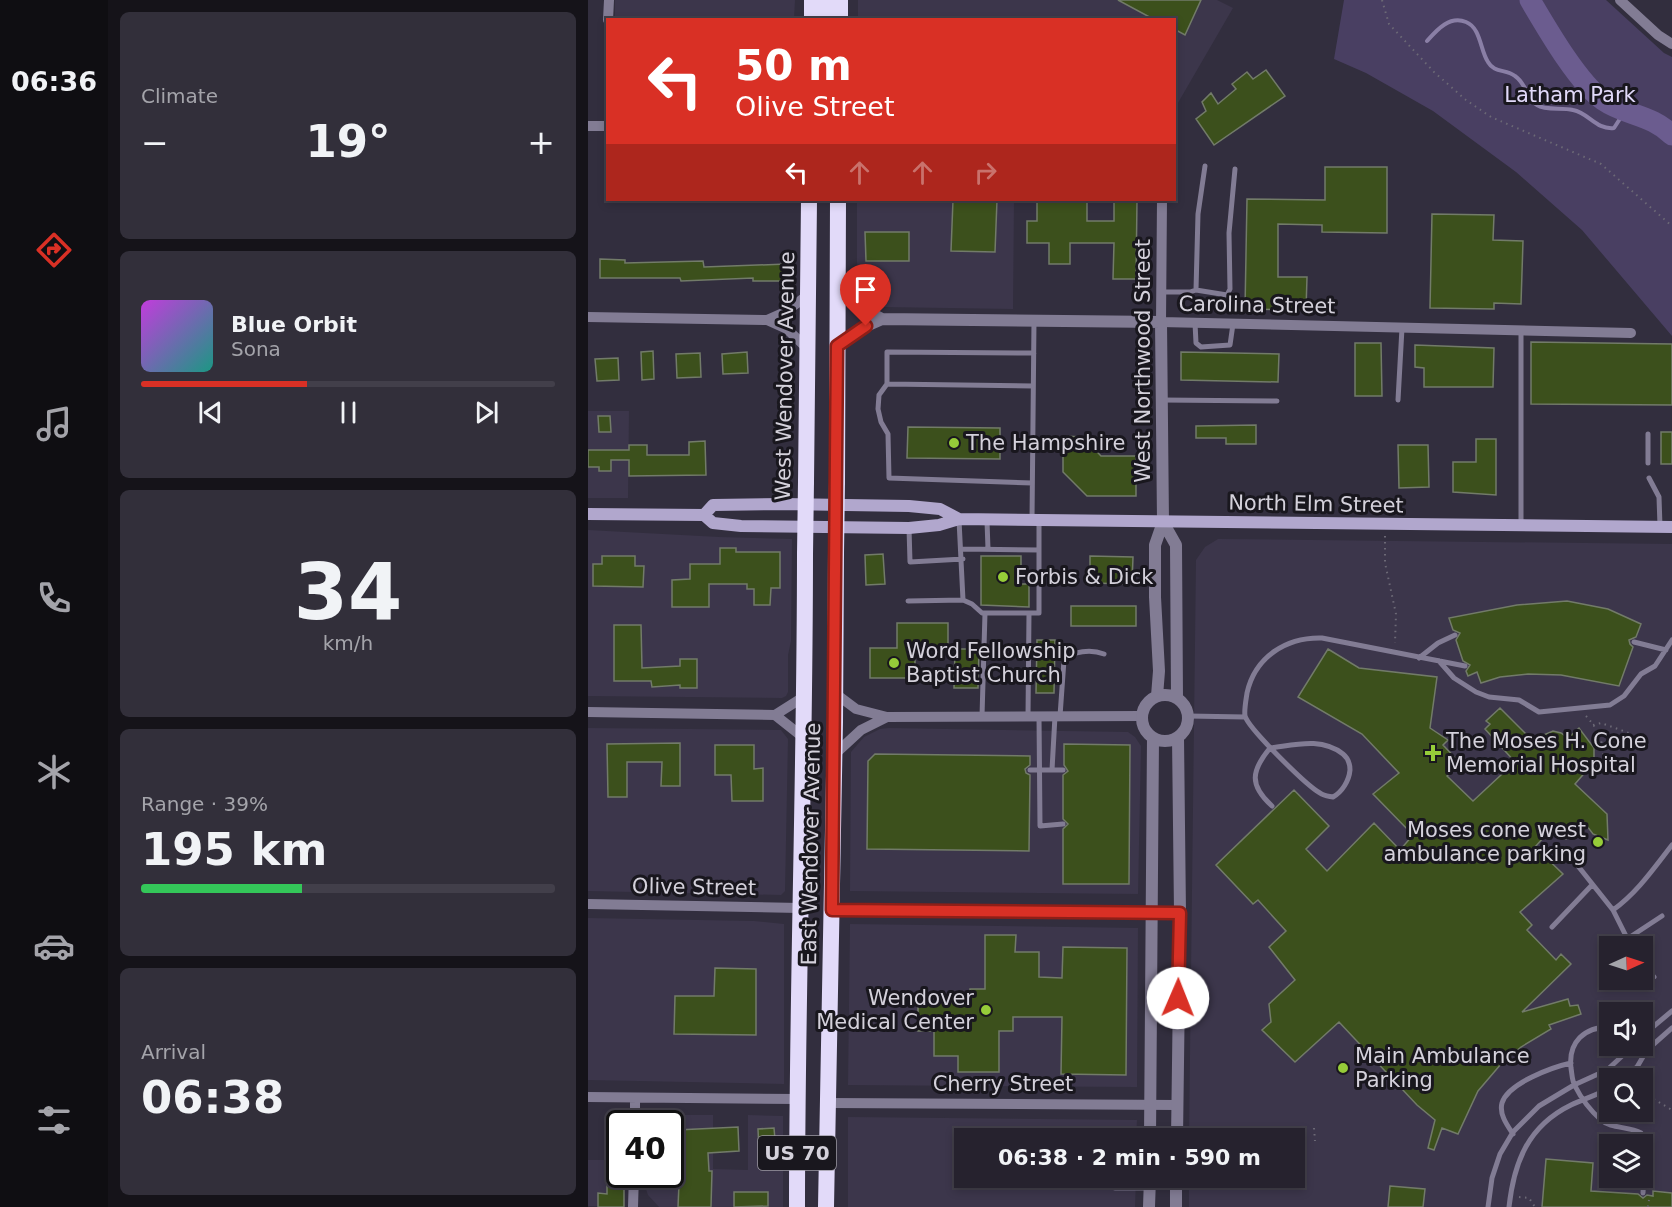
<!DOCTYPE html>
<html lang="en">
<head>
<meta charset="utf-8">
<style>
	body { margin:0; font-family:"DejaVu Sans",sans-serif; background:#322f3a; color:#f1f3f6; height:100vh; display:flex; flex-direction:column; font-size:22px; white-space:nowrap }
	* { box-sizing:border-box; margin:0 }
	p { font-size:20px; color:#a4a4aa }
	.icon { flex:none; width:33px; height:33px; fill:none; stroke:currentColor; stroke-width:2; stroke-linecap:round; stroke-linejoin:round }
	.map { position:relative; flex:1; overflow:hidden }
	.side { display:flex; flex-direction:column; gap:12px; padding:12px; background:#151319; width:480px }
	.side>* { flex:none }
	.banner { position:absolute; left:18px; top:18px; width:570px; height:183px; border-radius:0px; box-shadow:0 3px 9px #0003,0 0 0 2px #423f4a; background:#d93025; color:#fff; overflow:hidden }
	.needle { width:39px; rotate:87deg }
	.buttons { position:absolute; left:1011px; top:936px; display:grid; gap:12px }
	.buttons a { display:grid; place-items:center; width:54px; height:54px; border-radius:0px; background:#26222e; box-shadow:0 3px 9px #0003,0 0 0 2px #423f4a; font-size:30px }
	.speed { position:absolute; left:18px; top:1110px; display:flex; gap:12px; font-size:30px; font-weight:700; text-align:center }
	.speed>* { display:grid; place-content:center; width:78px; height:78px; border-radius:50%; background:#26222e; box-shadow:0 3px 9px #0003,0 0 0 2px #423f4a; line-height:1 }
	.speed .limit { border:3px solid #111; border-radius:9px; background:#fff; color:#111 }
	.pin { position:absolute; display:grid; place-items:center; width:51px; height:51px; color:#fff; margin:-62px -26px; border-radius:50% 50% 50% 0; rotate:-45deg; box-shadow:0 0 6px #0007 }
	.pin .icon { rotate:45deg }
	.me { position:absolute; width:66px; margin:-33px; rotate:1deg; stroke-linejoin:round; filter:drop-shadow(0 0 4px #0008) }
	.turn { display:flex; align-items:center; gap:21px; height:126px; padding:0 30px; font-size:27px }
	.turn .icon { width:78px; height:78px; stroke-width:2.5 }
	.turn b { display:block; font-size:42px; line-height:51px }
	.lanes { display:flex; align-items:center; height:57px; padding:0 30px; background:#0003; justify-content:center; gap:30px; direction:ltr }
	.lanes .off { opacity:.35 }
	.big { font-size:45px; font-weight:600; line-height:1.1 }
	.side .card { flex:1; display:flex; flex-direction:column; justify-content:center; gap:9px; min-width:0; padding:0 21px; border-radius:9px; background:#322f3a }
	.side .dial { align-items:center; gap:0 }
	.dial b { font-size:78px; line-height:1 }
	.song { display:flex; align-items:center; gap:18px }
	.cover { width:72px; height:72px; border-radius:9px; background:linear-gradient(135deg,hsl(290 70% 55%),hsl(170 70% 35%)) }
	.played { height:6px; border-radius:3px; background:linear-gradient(90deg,#d93025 40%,#423f4a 40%) }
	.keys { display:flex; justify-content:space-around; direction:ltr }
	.heat { display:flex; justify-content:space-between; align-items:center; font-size:33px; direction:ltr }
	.charge { height:9px; border-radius:4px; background:linear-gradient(90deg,#34c759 39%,#423f4a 0) }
	.trip { position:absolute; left:366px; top:1128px; width:351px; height:60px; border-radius:0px; background:#26222e; box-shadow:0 3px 9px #0003,0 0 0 2px #423f4a; font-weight:600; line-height:60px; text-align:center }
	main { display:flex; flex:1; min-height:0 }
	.menu { display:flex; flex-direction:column; width:108px; justify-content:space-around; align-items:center; background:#0f0e12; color:#a4a4aa }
	.menu .icon { width:42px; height:42px }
	.menu .current { color:#d93025 }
	.menu b { font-size:27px; color:#f1f3f6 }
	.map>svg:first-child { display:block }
</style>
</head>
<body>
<main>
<nav class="menu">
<b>06:36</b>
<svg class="icon current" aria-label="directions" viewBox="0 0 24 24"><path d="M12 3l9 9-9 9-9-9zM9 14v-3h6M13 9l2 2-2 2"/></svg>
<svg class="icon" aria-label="music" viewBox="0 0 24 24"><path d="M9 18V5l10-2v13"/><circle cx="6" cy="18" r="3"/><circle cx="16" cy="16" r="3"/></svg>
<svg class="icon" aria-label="phone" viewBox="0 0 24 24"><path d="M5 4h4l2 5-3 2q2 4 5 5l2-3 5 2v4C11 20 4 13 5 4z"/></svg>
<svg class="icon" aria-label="climate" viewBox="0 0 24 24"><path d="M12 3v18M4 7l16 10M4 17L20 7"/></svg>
<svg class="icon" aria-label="car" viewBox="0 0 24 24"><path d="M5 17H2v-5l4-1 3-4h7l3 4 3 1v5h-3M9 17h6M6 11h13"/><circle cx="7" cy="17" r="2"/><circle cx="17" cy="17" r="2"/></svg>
<svg class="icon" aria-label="filters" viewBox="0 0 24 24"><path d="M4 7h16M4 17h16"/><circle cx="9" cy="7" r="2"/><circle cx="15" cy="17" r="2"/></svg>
</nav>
<section class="side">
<div class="card"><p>Climate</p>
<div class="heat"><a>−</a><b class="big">19°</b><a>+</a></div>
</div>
<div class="card">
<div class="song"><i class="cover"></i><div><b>Blue Orbit</b><p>Sona</p></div></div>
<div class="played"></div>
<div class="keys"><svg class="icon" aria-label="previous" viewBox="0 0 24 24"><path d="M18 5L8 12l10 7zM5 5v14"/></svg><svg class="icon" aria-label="pause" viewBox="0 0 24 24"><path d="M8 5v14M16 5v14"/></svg><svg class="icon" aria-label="next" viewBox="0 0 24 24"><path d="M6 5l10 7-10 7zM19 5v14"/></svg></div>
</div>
<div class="card dial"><b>34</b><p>km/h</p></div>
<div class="card"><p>Range · 39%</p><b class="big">195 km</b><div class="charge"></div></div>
<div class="card"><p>Arrival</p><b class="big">06:38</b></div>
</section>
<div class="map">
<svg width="1084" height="1207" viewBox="0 0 1084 1207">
	<rect width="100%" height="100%" fill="#322e3e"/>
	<!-- built -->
	<path fill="#3c364b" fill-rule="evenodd" d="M27,0H207L206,19H27Z
		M270,0H629L645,8L587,108L586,20H270Z
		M269,200H426L425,309L295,307L279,300L275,296L273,289L269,262Z
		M0,411H41L40,498H0Z
		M0,530L131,537L204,539L203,641L200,655V692L198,696L194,698L0,696Z
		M630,539L1084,544V1207H601V1178H706V1138H601L608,560L617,547ZM1022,946H1054V980H1022ZM1022,1012H1054V1046H1022ZM1022,1078H1054V1112H1022ZM1022,1144H1054V1178H1022Z
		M0,728L193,730L200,739L197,891L193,895L0,891Z
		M301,728L540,732L547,737L553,746L550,894L262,891L263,752L276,737L292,729Z
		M0,918L166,921L196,924V1084L0,1080Z
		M262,924L550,928L549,1087L260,1085Z
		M65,1115H125V1169L160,1170V1115L195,1116V1207H71L60,1195L57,1186V1175L82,1174V1124L58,1123Z
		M260,1117L549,1120L548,1138H376V1178H548L547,1207H260Z
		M0,1160H31L32,1174L35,1175L36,1207L0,1206Z"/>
	<!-- green -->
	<path fill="#493f62" d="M756,0H1018L1076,53L1084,57V336L994,230L928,172L845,111L778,73L746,59Z"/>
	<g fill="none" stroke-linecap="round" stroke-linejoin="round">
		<!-- stream -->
		<path stroke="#8a7fa6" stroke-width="4" d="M839,41C848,31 861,15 878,22C893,28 892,50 900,62C906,73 918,69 927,76C938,83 939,99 949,105C958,111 974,107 985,110C1001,113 1008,130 1026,128L1037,111"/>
		<!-- river -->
		<path stroke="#6b5c8f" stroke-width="21" d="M942,0C958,27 990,83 1015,100C1038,116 1063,114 1084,135"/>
	</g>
	<!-- building -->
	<path fill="#3c501c" stroke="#727b69" stroke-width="1.5" d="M530,0H613L597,35L586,29V20H567Z
		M678,70L697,96L626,145L608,119L618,111L614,102L623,93L630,104L648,89L644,84L659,72L665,79Z
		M737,167H799V233L734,232V225L690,224V277H719L718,310L657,309L659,199L737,200Z
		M365,200H409L407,252L363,251Z
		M449,200H499V221H526V200H549L548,279H525L526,243H482V264H461V243H439V221H449Z
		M844,214L906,215L905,240L935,241L933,304L906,303V309L842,308Z
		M277,232H321V261H278Z
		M12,259L37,260V263L115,261L116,267L198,264V281H165V278L93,281L92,278H12Z
		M943,342L1084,344V405L943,404Z
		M767,343H793L794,396H767Z
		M827,345L906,348L905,387H836V368L827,367Z
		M65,351L66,379L54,380L53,352Z
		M159,352L160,373L135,374L134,354Z
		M593,352L691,354L690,382L593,380Z
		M112,353L113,377L89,378L88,354Z
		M30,358L31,380L9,381L7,359Z
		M10,416H22L23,432H11Z
		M668,425V444H638V438H608V426Z
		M320,427L412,428V459L319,458Z
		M1073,432H1084V464H1073Z
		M475,436L495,437L513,456H548V496H499L475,472Z
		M888,439H908V495L865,492V462H888Z
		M117,441L118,475L41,476V460H23V471H11V467H0V450H41V445H59V455H101V442Z
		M810,445H840L841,487L811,488Z
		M132,548H148V552H192V588H183L182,605H166V589H159V584H121V607H84V580L102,579V564H132Z
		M295,554L297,584L278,585L277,555Z
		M14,556H47V566H56L55,587L5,586V564H14Z
		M393,556H433V584H441V607L393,605Z
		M502,556L545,557L544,584L502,583Z
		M979,601L1020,609L1053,624L1048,637L1041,640L1042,644L1045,647L1031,686L973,675L940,674L912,677L893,683L889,672L880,676L878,671L882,665L875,661L868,640L872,633L865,630L861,618L929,605Z
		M483,606H548V626H483Z
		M309,623H360V650H327V678H282V648H309Z
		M26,625H53L54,668L92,666V659H109V688H92V685L64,687L63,681H26Z
		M449,640H467L466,693H448Z
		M367,649H391L390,688H366Z
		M740,649L771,668L849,677L842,728L860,740L855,745L872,763L859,776L885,801L927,762L897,729L902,724L898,721L912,708L944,740L965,731L973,733L980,738L991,728L1006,748V760L1003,769H1000L987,784L1019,814L1020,840L1005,834L996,822L978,839L965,827L947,847L975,874L932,912L944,925L939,930L968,960L973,954L983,964L934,1012L980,999L982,1006L990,1005L993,1014L961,1025L963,1029L933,1047L913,1064L890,1091L870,1134L854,1128L846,1150L840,1148L847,1120L829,1105L751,1022L707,1062L674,1030L683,1022L681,1004L707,980L681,947L698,931L670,900L665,904L628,865L706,790L741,826L718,849L739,871L786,823L812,850L825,835L785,794L811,773L774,734L710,697Z
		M92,743V786H73L74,762H39V797H20L19,744Z
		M476,744L542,745L541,884H475V829L480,824L475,819V775L480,771L476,765Z
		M127,745H166V769L175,768V801H144L143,775H127Z
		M287,754L442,756V765L437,769L438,773L442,775L441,851L279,849L280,761Z
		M397,935H428L427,952H451V977L474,978L475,947L539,948L538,1075L473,1074L474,1017H425V1031H411V1072H370V1056H346V1031H330V1002L382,1003V989H397Z
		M127,968L168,969V1035L86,1034L87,996H126Z
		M150,1127L151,1151L120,1153L121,1171H124L123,1207H90L92,1161H89V1130Z
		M186,1128L188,1151L171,1152L170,1129Z
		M958,1159L1005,1163L1003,1191L1050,1194L1055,1198L1059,1195L1065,1196V1191L1084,1193V1207H954Z
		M19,1176H36V1207H10V1193L19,1194Z
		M802,1186L837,1189L835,1207H800Z
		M146,1192H180V1206L146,1207Z"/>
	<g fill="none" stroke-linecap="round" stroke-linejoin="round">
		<!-- path -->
		<path stroke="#6c6976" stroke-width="2" stroke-dasharray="1.5 4.5" stroke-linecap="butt" d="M794,0L801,24L846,72L878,100L903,117L1013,164L1084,226
			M797,536V563L808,614L807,643
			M998,716C1006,725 1013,734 1014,746C1016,756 1014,761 1019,770
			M1005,725L1013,723L1041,733
			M1054,1097L1064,1098L1084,1110
			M1017,1100L1019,1106L1022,1107
			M726,1128L727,1141
			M931,1197L941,1198L947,1207
			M1060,1207L1061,1200"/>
		<!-- service -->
		<path stroke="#827c94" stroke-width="5" d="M608,290L610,214L617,166
			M573,292H602L608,290L639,295L642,289L641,233L647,169
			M607,323L608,343L613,347L642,345L645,324
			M299,384L291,395L290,409L293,422L300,434L301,478L444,483
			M445,386L299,384V352L446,353
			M574,400L689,401
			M810,400L814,328
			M1060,434V463
			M1061,478L1071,497L1072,526
			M371,520L375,600L384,604L394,613H451V520
			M444,520L446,321
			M399,521L400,549
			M933,525V331
			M321,528L322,562L375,559
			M373,549L451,550
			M320,601L375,600
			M1046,642L1078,650
			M831,658L850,643L867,635
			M851,661L866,678L888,692L901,697L931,700L951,712L1022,705L1036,696L1053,674L1067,666L1084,640
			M394,716L397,613
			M440,716L441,613
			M451,716L452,826L475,824
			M472,716L476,660C485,651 503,649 516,654
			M600,716L657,717
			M442,770H475
			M464,770L467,716
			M684,806C661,785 663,771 682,748C707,745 733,737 755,754C760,758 762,764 762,770C761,781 754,792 745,797C740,796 736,796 732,793C719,786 661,729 657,716C656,710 658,700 659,693C667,657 698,637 734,638L877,666
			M990,866L1025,910L1043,946
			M1025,910C1049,893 1066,868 1084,845
			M964,927L1004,885
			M1039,939L1074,916
			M1054,964L1066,977
			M1022,1027C996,1027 980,1042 983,1068C984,1074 984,1081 987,1086C993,1098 1003,1111 1013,1120C1023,1129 1041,1126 1053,1133L1057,1150L1055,1193
			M1054,1036L1084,1011
			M1036,1078L1049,1067L1059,1050L1084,1028
			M925,1134C919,1125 911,1114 914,1103C920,1083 965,1067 983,1063
			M527,1188H562
			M900,1207L904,1178L912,1154L925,1132L951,1106L986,1085L1019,1070L1045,1046
			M921,1207C926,1162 940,1126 983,1105C996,1099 1009,1095 1022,1088"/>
		<!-- minor -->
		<path stroke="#827c94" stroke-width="10" d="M1032,0L1070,35L1084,44
			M20,20L21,0
			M0,126H20
			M574,200L573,322L1043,333
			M0,317L179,320L199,329L219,348
			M179,320L197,312L220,295
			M248,694L268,709L299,717L554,716
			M0,712L187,715L216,738
			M187,715L217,696
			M247,754L273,730L299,717
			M0,904L212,908
			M244,910L592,913
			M0,1097L209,1099
			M241,1103L589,1105
			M47,1124V1098
			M45,1207L46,1174"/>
		<!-- tertiary -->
		<path stroke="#827c94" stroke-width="12" d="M250,289L273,308L294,319L573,322L575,522L567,545V597L571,671L569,696
			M249,346L278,326L294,319
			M575,522L588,545L589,698
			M554 718a23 23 0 1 1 46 0a23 23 0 1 1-46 0Z
			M562,1138L565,738
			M589,1138L592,913L590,737
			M561,1207L562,1178
			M588,1207V1178"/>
		<!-- secondary -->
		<path stroke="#b1a7cd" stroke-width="12" d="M0,514L116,515L125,523L153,526L321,528L351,525L371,519L1084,527
			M116,515L125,505L195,504L321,506L352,509L371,519"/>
		<!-- trunk -->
		<path stroke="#e2daf9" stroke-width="16" d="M237,0L238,20
			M224,20V0
			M252,20V0
			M218,482L221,200
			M249,482L250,200
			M209,1207C209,989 217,772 217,554
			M238,1207L247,722L248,553"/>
		<!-- trunk-bridge -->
		<path stroke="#e2daf9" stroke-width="16" d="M248,553L249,482
			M217,554L218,482"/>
	</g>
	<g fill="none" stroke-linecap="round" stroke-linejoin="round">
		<!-- route casing -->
		<g stroke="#8d1f18" stroke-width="15">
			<path id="route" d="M278,326L249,346L244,910L592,913L590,998"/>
		</g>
		<!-- route -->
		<use href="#route" stroke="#d93025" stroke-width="10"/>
	</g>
	<!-- markers -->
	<g fill="#96cc39" stroke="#19171e" stroke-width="2">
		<circle cx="366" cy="443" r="6"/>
		<circle cx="415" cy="577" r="6"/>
		<circle cx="306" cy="663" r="6"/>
		<path d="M842 744h6v6h6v6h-6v6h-6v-6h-6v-6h6z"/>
		<circle cx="1010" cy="842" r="6"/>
		<circle cx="398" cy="1010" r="6"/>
		<circle cx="755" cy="1068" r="6"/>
	</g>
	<g text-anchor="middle" stroke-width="6" stroke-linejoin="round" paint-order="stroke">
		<!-- shield labels -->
		<rect fill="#19171e" stroke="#9c99a2" stroke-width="1.5" x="170" y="1136" width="78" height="34" rx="4.5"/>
		<g font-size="20" font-weight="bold" fill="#d4d1db">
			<text x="209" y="1160">US 70</text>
		</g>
		<!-- park labels -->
		<g font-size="21" fill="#e1d9f9" stroke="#19171e">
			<text x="982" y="102">Latham Park</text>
		</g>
		<!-- street labels -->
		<g font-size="21" fill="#d4d1db" stroke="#19171e">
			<text transform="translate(669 305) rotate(1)" y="7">Carolina Street</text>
			<text transform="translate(555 361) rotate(-90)" y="7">West Northwood Street</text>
			<text transform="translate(197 376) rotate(-89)" y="7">West Wendover Avenue</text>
			<text transform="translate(728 504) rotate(1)" y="7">North Elm Street</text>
			<text transform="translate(223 844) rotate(-89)" y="7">East Wendover Avenue</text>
			<text transform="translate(106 887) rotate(1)" y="7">Olive Street</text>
			<text x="415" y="1091">Cherry Street</text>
		</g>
		<!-- poi labels -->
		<g font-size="21" fill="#d4d1db" stroke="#19171e" text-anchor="start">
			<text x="378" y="450">The Hampshire</text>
			<text x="427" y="584">Forbis &amp; Dick</text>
			<text x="318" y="658">Word Fellowship<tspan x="318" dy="24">Baptist Church</tspan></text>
			<text x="858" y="748">The Moses H. Cone<tspan x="858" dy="24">Memorial Hospital</tspan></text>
			<text x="998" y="837" text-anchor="end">Moses cone west<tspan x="998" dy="24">ambulance parking</tspan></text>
			<text x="386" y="1005" text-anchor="end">Wendover<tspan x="386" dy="24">Medical Center</tspan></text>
			<text x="767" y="1063">Main Ambulance<tspan x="767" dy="24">Parking</tspan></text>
		</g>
	</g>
</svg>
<div class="buttons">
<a><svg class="needle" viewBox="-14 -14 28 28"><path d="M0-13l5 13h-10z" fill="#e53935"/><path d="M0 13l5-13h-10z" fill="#a4a4aa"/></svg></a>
<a><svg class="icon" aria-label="sound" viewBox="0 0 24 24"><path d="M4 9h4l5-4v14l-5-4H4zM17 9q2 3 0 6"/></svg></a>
<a><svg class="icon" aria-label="search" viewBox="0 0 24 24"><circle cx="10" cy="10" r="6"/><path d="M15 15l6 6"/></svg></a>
<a><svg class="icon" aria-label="layers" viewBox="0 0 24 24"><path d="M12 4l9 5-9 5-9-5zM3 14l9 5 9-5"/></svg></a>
</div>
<div class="speed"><div class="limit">40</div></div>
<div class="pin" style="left:278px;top:326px;background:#d93025"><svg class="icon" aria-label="arrive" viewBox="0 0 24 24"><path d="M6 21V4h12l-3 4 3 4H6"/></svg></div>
<svg class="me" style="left:590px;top:998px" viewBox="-20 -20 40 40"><circle r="19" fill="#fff"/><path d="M0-13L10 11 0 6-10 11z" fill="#d93025"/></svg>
<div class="trip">06:38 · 2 min · 590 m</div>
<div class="banner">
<div class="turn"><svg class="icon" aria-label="left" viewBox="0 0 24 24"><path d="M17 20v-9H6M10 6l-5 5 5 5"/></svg><div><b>50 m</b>Olive Street</div></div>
<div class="lanes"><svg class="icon" aria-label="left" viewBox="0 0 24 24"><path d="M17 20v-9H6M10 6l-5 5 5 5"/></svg><svg class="icon off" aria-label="ahead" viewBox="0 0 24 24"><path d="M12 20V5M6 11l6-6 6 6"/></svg><svg class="icon off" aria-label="ahead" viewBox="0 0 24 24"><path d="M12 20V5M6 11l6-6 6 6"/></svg><svg class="icon off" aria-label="right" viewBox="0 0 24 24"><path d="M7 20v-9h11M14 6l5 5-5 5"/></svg></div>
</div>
</div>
</main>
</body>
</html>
